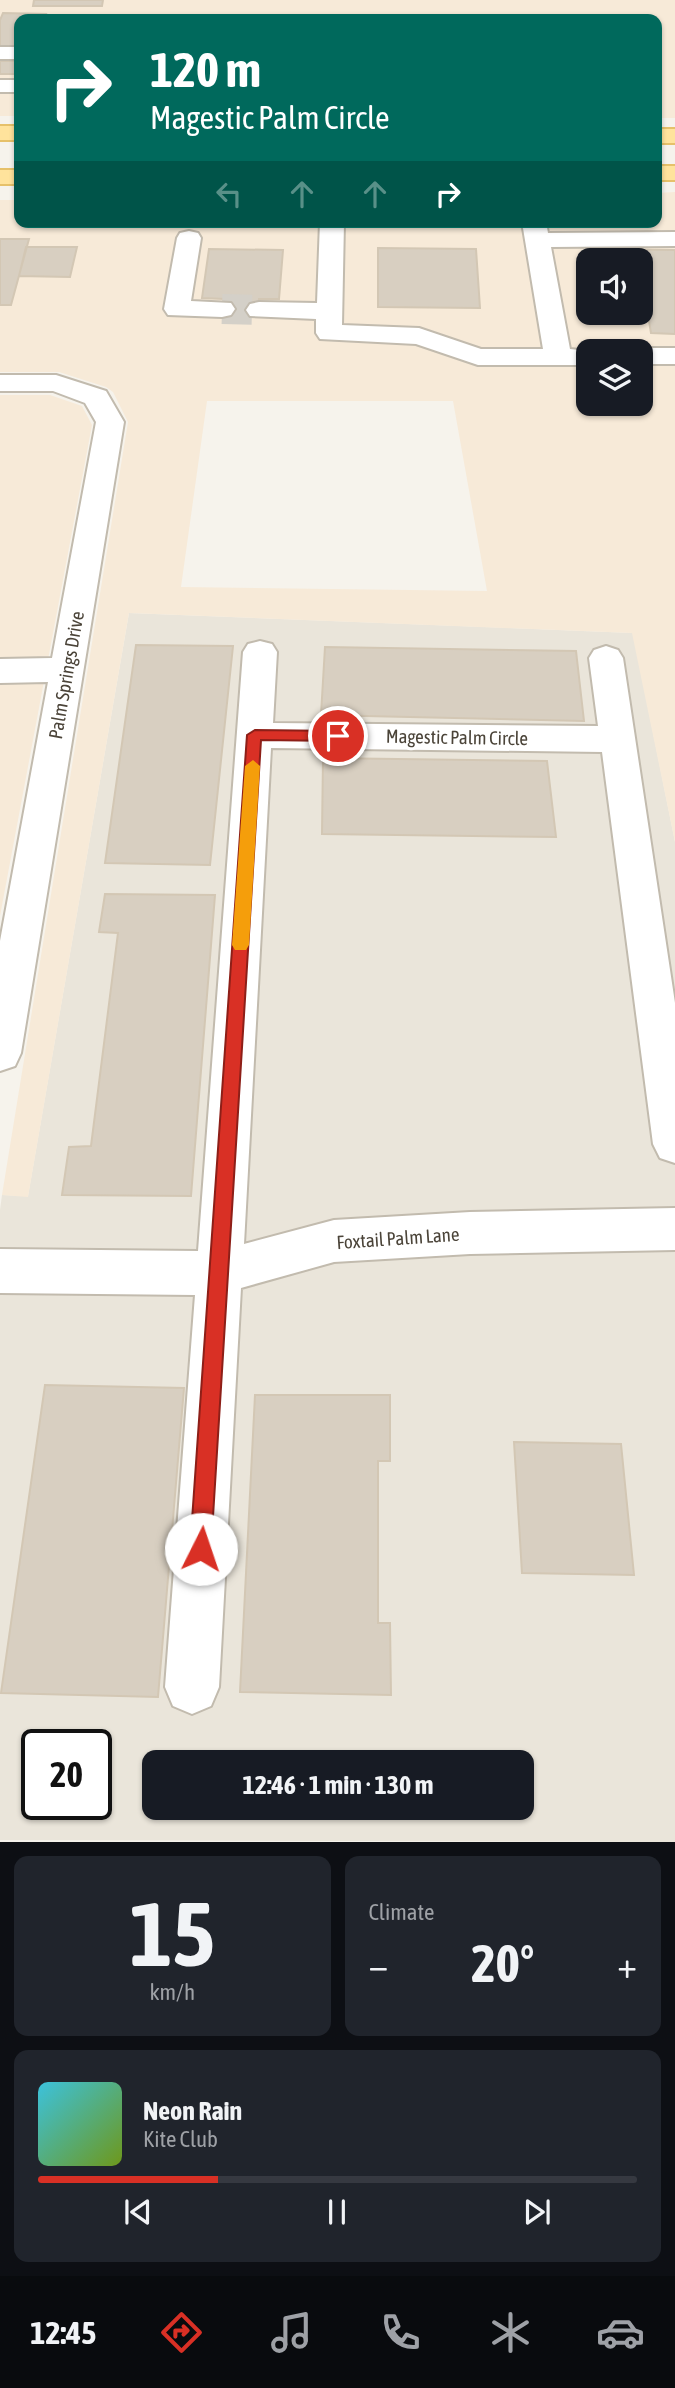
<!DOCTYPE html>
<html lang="en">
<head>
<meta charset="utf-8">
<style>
	body { margin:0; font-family:"Asap Condensed",sans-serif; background:#20242c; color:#f1f3f6; height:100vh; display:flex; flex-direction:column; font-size:26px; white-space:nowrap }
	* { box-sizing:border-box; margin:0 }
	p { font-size:23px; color:#9ea1a6 }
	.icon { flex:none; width:38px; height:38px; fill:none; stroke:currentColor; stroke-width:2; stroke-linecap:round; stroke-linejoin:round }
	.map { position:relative; height:1842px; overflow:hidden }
	.details { display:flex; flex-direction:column; gap:14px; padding:14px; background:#0d0f14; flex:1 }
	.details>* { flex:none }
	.banner { position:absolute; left:14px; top:14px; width:648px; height:214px; border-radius:14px; box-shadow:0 2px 5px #0004; background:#00695c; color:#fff; overflow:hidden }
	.controls { position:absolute; left:576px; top:248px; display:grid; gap:14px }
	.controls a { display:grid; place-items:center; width:77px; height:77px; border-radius:14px; background:#171b24; box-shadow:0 2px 5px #0004; font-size:35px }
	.speed { position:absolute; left:21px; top:1729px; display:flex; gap:14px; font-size:35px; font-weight:700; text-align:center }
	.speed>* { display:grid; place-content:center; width:91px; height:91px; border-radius:50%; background:#171b24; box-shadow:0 2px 5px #0004; line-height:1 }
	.speed .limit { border:4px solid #111; border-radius:10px; background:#fff; color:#111 }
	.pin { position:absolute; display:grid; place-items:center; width:60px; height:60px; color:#fff; margin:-30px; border:4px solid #fff; border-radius:50%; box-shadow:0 2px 7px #0007 }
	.me { position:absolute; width:77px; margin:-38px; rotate:4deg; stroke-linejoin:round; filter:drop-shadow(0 0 5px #0008) }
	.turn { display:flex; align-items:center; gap:24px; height:147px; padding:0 21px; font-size:32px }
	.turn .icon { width:91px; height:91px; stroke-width:2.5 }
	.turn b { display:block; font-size:49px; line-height:60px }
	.lanes { display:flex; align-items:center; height:66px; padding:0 21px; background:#0003; justify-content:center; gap:35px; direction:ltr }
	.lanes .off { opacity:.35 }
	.big { font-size:52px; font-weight:700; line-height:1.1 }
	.details .tile { flex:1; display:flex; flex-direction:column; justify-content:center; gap:10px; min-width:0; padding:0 24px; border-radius:14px; background:#20242c }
	.details .dial { align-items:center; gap:0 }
	.dial b { font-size:91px; line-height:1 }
	.song { display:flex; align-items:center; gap:21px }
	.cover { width:84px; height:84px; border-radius:10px; background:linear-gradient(135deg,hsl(190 70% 55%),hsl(80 70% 35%)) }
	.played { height:7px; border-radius:4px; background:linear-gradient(90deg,#d93025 30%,#363941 30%) }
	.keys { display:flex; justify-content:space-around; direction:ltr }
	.heat { display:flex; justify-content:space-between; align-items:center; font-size:38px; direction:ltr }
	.details .tiles { flex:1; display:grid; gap:14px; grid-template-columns:1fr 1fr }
	.tile:last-child { grid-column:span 2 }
	.trip { position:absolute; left:142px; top:1750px; width:392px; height:70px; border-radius:14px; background:#171b24; box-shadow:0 2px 5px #0004; font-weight:700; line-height:70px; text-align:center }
	.tab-bar { display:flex; height:112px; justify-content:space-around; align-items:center; background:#090b0e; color:#9ea1a6 }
	.tab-bar .icon { width:49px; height:49px }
	.tab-bar .active { color:#d93025 }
	.tab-bar b { font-size:32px; color:#f1f3f6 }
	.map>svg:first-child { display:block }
</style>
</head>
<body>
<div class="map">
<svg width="675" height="1842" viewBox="0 0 675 1842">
	<rect width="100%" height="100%" fill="#f6f3ec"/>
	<!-- residential -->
	<path fill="#eae5da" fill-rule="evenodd" d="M129,613L633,633L675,842V1842L0,1840V1210L2,1195L28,1196ZM37,1745H96V1804H37ZM154,1762H522V1808H154Z"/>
	<!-- commercial -->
	<path fill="#f7ead8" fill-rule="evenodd" d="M0,0H675V118H656V19H19V116H0Z
		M675,192V842L632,633L129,613L28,1197L2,1195L128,422L113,392L106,387L59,372H0V200H19V222H656V193ZM588,261H640V313H588ZM588,352H640V404H588ZM207,401H453L487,591L181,587Z
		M0,395H50L82,406L92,425L0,916Z"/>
	<!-- building -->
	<path fill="#d8cfc1" stroke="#d3c7b4" stroke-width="2" d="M34,0H103L102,6H33Z
		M3,13L46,14L44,19H19V46H0V20Z
		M0,61H19V74H0Z
		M0,239H29L11,305H0Z
		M26,247H77L70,277L19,276Z
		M378,248L476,249L480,308L378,307Z
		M209,249L283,250L279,299H259L258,316L222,315L224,299L202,298Z
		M586,249L675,250V334L651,333L646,303H640V261H588Z
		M136,645L233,646L210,865L105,863Z
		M325,647L576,651L584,721L321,715Z
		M323,758L547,761L556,837L322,834Z
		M105,894L215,895L191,1196L62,1195L69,1147L91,1146L118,933L99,932Z
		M45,1385L184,1388L158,1697L1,1693Z
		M255,1395H390V1461H378V1623H390L391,1695L240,1692Z
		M514,1442L621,1444L634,1575L522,1573Z"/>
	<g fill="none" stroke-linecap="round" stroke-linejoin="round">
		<!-- minor-tunnel -->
		<path stroke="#d4d0c8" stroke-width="30" stroke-dasharray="30 15" stroke-linecap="butt" d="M222,309L259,310"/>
		<!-- minor casing -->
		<g stroke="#c2bbae" stroke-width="4">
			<path id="minor" d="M0,47H19V59H0Z
				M0,80H19V92H0Z
				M320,222H344L342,325L419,328L481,349H543L522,222H546L548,233L675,232V246L551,247L570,349L598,352H588V365H478L416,344L320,339L316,333V319L250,316L246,310L250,304L259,302L317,303Z
				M189,231L198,233L201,238L191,301L231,303L235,309L231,315L222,317L168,315L164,309L177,238L180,233Z
				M640,348H675V364H640V352H629Z
				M0,375H56L106,391L124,422L21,1053L15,1066L0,1071V941L48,682L0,683V659L52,658L96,422L85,403L53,391H0Z
				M260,641L272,644L277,652L273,723L598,726L589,658L594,650L606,646L618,650L623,658L675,1003V1163L660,1158L653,1144L602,752L271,748L244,1244L334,1220L470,1212L675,1208V1250L470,1254L334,1262L241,1288L219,1687L211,1706L192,1714L173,1706L165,1687L195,1295L0,1293V1249L198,1251L243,652L248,644Z"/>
		</g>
		<!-- major casing -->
		<g stroke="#e6c16a" stroke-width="4">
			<path id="major" d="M0,126H19V140H0Z
				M656,129H675V143H656Z
				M656,166H675V180H656Z
				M0,170H19V184H0Z"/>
		</g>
		<!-- minor -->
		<use href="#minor" fill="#fff" fill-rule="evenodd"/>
		<!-- major -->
		<use href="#major" fill="#ffe39c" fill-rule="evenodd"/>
	</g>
	<!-- route -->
	<path fill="#d93025" stroke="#8d1f18" stroke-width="2" d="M255,730L338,731L346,736L338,741L261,740L211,1549L208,1557L201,1560L193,1557L190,1549L247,735Z"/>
	<!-- slow -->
	<path fill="#f59e0b" d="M253,760L260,766L249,945L246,950H235L232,945L245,766Z"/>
	<g text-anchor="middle" stroke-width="6" stroke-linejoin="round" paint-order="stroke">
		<!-- street labels -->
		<g font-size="19" fill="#4b4439" stroke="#fff">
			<text transform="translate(66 675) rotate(-80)" y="7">Palm Springs Drive</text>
			<text transform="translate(457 737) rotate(1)" y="7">Magestic Palm Circle</text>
			<text transform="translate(398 1238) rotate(-4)" y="7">Foxtail Palm Lane</text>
		</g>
	</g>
</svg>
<div class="controls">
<a><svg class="icon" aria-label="sound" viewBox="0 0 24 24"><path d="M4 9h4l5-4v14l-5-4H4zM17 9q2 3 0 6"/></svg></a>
<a><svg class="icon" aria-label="layers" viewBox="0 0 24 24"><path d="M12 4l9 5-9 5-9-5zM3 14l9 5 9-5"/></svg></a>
</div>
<div class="speed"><div class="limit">20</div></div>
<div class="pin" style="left:338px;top:736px;background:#d93025"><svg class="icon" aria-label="arrive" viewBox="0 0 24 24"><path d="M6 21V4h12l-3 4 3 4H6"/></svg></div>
<svg class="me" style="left:201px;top:1549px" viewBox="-20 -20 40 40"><circle r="19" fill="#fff"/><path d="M0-13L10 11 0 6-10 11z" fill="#d93025"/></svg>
<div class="trip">12:46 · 1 min · 130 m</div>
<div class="banner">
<div class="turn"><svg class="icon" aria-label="right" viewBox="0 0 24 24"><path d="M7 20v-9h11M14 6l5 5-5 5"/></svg><div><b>120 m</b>Magestic Palm Circle</div></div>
<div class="lanes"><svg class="icon off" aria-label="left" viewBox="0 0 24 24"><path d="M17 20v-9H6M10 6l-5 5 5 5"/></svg><svg class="icon off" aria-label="ahead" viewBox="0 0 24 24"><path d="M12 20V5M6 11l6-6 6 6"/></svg><svg class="icon off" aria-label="ahead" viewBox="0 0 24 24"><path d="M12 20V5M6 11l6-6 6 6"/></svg><svg class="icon" aria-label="right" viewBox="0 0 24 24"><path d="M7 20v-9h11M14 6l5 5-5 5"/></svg></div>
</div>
</div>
<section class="details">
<div class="tiles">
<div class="tile dial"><b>15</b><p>km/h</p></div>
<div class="tile"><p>Climate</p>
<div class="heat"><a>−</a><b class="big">20°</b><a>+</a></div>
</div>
<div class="tile">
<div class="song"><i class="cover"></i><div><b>Neon Rain</b><p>Kite Club</p></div></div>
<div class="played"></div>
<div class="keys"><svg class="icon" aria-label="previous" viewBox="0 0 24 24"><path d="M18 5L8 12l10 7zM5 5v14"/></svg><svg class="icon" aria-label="pause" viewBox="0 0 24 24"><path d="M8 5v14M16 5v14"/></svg><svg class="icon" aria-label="next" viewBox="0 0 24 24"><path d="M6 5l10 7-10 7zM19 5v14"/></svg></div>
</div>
</div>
</section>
<nav class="tab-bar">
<b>12:45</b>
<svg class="icon active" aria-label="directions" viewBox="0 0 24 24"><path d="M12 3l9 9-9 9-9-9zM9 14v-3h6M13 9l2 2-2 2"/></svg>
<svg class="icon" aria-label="music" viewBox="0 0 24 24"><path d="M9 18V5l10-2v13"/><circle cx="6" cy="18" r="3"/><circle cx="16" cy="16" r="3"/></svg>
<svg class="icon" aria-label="phone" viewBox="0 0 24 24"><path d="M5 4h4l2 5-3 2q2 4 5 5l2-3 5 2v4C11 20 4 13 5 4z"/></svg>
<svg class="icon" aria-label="climate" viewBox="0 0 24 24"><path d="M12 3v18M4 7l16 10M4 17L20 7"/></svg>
<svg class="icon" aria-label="car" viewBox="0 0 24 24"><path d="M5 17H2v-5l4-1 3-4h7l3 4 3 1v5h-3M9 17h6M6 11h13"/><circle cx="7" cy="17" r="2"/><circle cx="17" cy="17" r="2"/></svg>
</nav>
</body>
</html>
